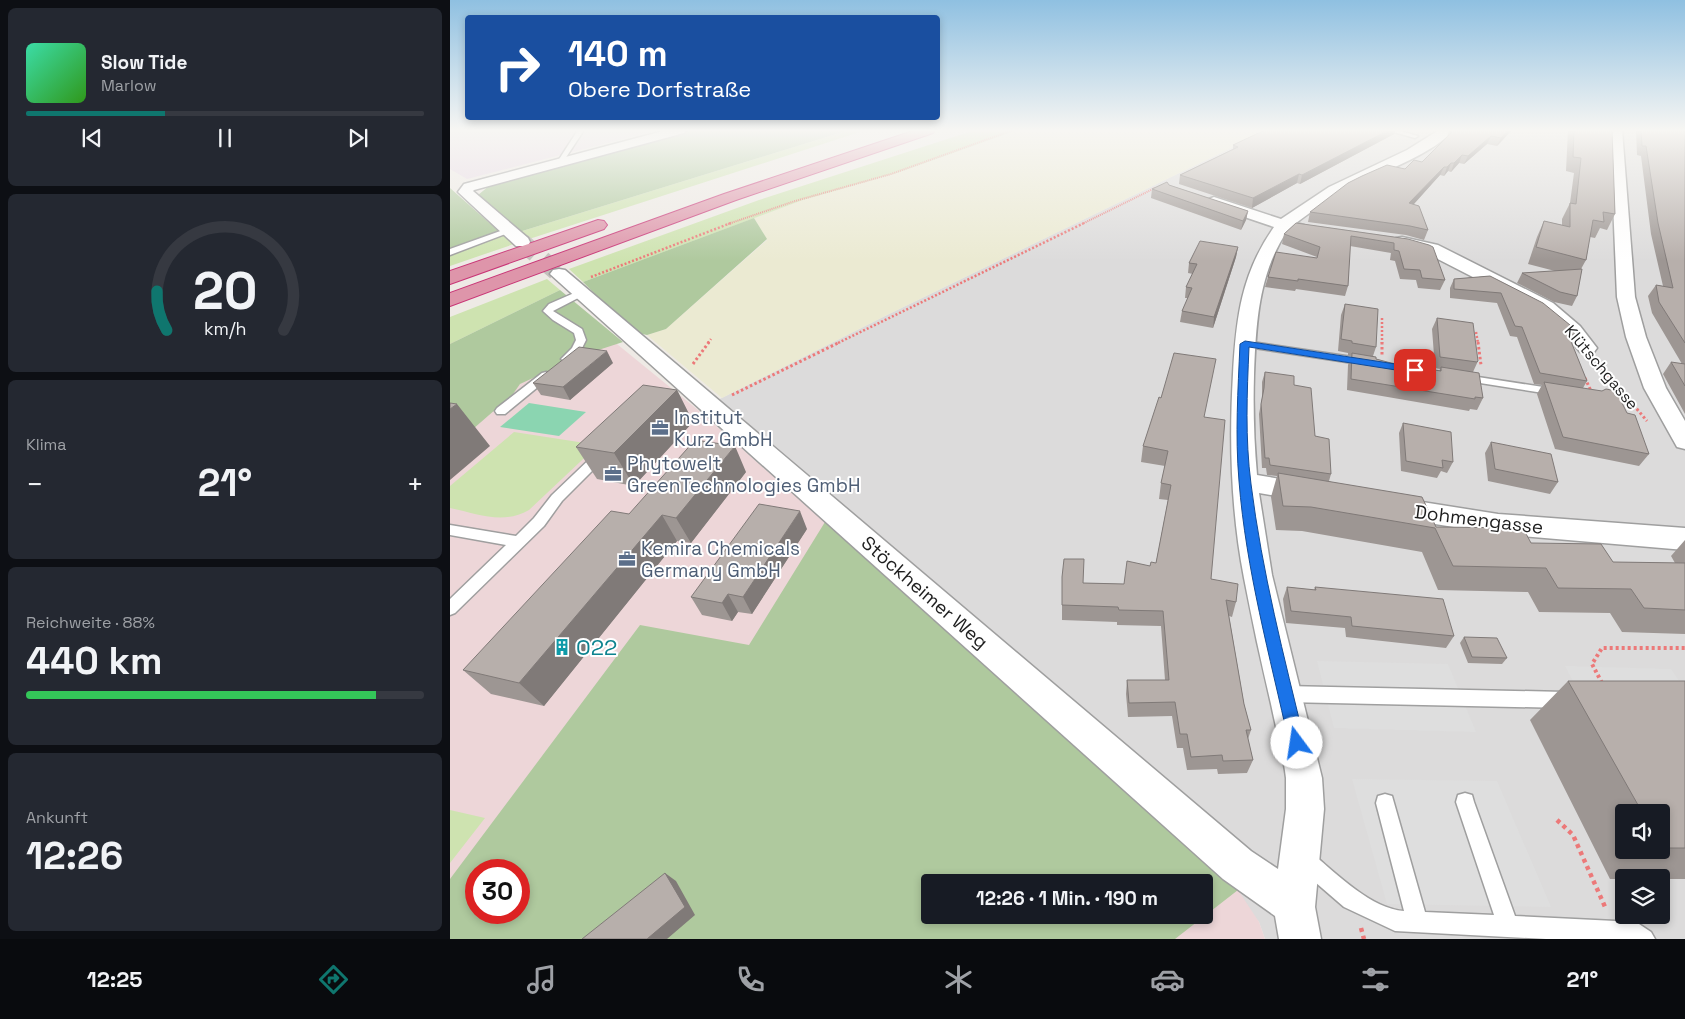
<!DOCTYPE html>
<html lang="de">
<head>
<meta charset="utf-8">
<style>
	body { margin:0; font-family:"Space Grotesk",sans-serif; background:#242831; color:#f1f3f6; height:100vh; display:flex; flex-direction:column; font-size:19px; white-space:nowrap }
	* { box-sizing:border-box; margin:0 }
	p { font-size:16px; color:#9ea1a6 }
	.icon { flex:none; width:28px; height:28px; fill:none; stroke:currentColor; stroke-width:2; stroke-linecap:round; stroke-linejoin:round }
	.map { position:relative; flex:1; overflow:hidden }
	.sheet { display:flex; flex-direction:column; gap:8px; padding:8px; background:#0d0f14; width:450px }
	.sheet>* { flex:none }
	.banner { position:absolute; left:15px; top:15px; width:475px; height:105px; border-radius:5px; box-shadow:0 2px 8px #0003; background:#1a4fa0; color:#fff; overflow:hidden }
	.controls { position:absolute; left:1165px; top:804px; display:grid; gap:10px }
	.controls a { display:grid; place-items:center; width:55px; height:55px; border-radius:5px; background:#171b24; box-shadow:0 2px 8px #0003; font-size:25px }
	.speed { position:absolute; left:15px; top:859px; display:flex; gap:10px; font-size:25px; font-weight:700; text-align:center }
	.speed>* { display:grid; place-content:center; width:65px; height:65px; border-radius:50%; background:#171b24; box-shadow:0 2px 8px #0003; line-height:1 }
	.speed .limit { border:8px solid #d22; background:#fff; color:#111 }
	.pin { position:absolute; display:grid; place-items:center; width:42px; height:42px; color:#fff; margin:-21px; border-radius:10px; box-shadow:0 2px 8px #0006 }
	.me { position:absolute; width:55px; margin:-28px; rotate:346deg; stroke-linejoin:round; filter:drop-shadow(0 0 4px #0008) }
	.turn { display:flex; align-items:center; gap:18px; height:105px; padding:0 20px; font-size:22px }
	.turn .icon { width:65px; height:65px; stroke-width:2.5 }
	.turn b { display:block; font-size:35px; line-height:42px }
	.big { font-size:38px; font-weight:600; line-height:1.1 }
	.sheet .tile { flex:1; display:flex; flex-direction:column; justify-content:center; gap:8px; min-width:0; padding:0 18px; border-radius:8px; background:#242831 }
	.sheet .dial { align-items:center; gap:0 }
	.dial svg { height:130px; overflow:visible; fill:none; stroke:#363941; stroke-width:7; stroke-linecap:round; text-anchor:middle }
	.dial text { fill:#f1f3f6; stroke:none }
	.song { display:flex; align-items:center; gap:15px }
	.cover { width:60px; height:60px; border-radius:8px; background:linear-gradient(135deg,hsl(160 70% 55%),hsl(110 70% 35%)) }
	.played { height:5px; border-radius:2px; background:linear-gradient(90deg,#0f766e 35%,#363941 35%) }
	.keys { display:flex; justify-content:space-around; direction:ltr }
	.heat { display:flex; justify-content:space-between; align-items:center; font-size:28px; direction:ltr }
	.charge { height:8px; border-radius:4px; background:linear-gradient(90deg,#34c759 88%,#363941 0) }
	.trip { position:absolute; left:471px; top:874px; width:292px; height:50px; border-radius:5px; background:#171b24; box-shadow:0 2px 8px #0003; font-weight:600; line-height:50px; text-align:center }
	.menu { display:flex; height:80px; justify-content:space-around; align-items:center; background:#090b0e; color:#9ea1a6 }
	.menu .icon { width:35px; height:35px }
	.menu .active { color:#0f766e }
	.menu b { font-size:22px; color:#f1f3f6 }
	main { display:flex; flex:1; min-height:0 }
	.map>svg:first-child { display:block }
</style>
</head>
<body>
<main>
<section class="sheet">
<div class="tile">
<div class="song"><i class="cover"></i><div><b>Slow Tide</b><p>Marlow</p></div></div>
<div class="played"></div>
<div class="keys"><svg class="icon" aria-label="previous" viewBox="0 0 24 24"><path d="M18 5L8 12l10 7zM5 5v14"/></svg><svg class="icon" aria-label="pause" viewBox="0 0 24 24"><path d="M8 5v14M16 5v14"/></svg><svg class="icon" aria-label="next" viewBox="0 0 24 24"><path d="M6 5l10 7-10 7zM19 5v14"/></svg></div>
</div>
<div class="tile dial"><svg viewBox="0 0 100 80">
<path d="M14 69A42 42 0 1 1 86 69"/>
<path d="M14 69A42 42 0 0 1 8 45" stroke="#0f766e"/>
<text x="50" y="56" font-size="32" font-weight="700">20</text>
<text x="50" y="72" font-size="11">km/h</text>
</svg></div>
<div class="tile"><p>Klima</p>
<div class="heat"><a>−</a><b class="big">21°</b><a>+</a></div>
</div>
<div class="tile"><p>Reichweite · 88%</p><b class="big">440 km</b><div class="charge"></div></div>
<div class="tile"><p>Ankunft</p><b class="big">12:26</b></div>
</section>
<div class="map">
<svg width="1235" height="939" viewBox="0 0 1235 939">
	<rect width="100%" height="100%" fill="#eeeae5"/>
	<!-- residential -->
	<path fill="#dcdbdb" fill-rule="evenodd" d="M818,130H1235V939H815L809,922L747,851L248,410L437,315ZM1174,812H1211V850H1174ZM1174,878H1211V915H1174Z"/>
	<!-- commercial -->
	<path fill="#edd6d8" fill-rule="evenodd" d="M135,318L248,410L747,851L788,890L809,922L815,939H0V342ZM26,870H69V912H26ZM480,882H755V915H480Z"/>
	<!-- industrial -->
	<path fill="#e7d8e5" d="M0,130H208L17,179L0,169Z"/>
	<!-- farmland -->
	<path fill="#ebead2" d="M568,130H818L437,315L272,398L197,335L216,329L317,240L304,218L353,200L447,173Z"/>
	<!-- grass -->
	<path fill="#cee3b0" d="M399,130H416L76,240L69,232Z
		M525,130H568L447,173L353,200L133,282L119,269L309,200Z
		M53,235L64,244L0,266V251Z
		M97,279L110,290L0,344V317Z
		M64,432L148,445L79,510C52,525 29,514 0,508V486Z
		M0,810L35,818L0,863Z"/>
	<!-- forest -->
	<path fill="#afc99e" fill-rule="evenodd" d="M237,130H399L69,232L28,195L39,186L63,176Z
		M0,188L53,235L0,251Z
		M304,218L317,239L216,329L197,335L183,332L133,282Z
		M110,290L173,342L133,355L70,384L63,394L15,436L0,433V344Z
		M375,522L747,851L788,890L725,939H0V879L190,625L299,645ZM26,870H69V912H26ZM480,882H755V915H480Z"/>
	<!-- pitch -->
	<path fill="#8bd5b1" d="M79,403L136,412L109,436L50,427Z"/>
	<!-- parking -->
	<path fill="#dedede" d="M867,661L998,664L1026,732L884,728Z
		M1115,666L1221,669L1235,690L1130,694Z
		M902,779L1047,781L1101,907L937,904Z"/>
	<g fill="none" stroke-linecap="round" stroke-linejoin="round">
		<!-- minor-tunnel -->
		<path stroke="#c4c1bd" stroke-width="18" stroke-dasharray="18 9" stroke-linecap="butt" d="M72,242L109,274"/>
		<!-- service casing -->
		<g stroke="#9f9f9f" stroke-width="3">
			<path id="service" d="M128,130H134L113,162H109L108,161Z
				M937,130H946L968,136L965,138Z
				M56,229L63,231L0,255V249Z
				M131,290L136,293L134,295L103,311L132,329L136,340L130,352L116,362L111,359L122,348L126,340L124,333L103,320L93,311L99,304Z
				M795,341L916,359L921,362L916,365L791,346L790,344Z
				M96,372L100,373L101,375L100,377L55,414H47L45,411L47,408L92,373Z
				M1015,375L1106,389L1112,392L1106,395L1011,380L1010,378Z
				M150,452L156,456L154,459L112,501L94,526L5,613L0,615V599L56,545L0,535V525L66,536L84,518L102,495L146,453Z
				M835,686L1115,692L1121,694L1123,700L1121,706L1115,708L835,702L829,699L827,694L829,689Z
				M1015,793L1022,795L1024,802L1065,916L1186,922L1201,932L1205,939H1096L945,931L894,907L850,869L847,862L850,855L857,852L864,855C888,875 922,909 954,911L926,803L928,796L935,794L942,796L944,803L975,912L1044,915L1006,802L1008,795Z"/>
		</g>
		<!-- minor casing -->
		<g stroke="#9f9f9f" stroke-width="3">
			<path id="minor" d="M217,130H236L234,133L24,190L23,191L78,238L80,242L78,246H66L8,192L14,184Z
				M989,130H1003C986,152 935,171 909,183C886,194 866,208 846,223L854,225L856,228L854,231L848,233L837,231C808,275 806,324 804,375C803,408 804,442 807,475L865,485L869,492L865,499L856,501L809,493L822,575L872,778L874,809L865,907L871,939H829L825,916L773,879L100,274L103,270L109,269L115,270L801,851L828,869L836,809V778C833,753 826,729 821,704C811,662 802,620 794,578C781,511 779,442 783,374C786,319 791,274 824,227L759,205L756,202L759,199L764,197L831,219L879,187L957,150Z
				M1160,130H1172L1185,297L1196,337L1216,388L1235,421V449L1227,447L1194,388L1176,337L1167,297Z
				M952,237L988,245L1103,303L1130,326L1147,348L1144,352L1137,354L1130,352L1116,334L1089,311L976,253L946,246L944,242L946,238Z
				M947,498L1048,514L1235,528V550L1048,534L947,518L938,515L934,508L938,501Z"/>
		</g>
		<!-- motorway casing -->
		<g stroke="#c93677" stroke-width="2">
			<path id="motorway" d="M466,130H485L483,133L286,200L0,306V293L274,194Z
				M148,220L154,221L157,225L154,229L0,284V271Z"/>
		</g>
		<!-- path-far4 -->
		<path stroke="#ec7979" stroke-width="2" stroke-dasharray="1 1" stroke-linecap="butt" d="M278,224L345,201L441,174L563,130
			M632,224L705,188"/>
		<!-- path-far3 -->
		<path stroke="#ec7979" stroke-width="2.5" stroke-dasharray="2 2" stroke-linecap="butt" d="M141,277L281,223
			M932,318V343
			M1026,332L1028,343
			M258,343L261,339
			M388,343L634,223"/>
		<!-- path-far2 -->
		<path stroke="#ec7979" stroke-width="3" stroke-dasharray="2.5 2.5" stroke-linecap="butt" d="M932,342V357
			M1028,342L1031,365
			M1148,363L1197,421
			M243,364L259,342
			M1135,378L1142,393
			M282,395L390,342"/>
		<!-- path-far1 -->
		<path stroke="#ec7979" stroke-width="4" stroke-dasharray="3 3" stroke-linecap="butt" d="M1152,683L1142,664L1152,648H1235"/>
		<!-- path -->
		<path stroke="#ec7979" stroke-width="4.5" stroke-dasharray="4 4" stroke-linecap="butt" d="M1107,820L1123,835L1156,909
			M911,928L914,939"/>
		<!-- service -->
		<use href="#service" fill="#fff" fill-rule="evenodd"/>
		<!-- minor -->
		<use href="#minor" fill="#fff" fill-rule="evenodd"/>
		<!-- motorway -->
		<use href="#motorway" fill="#de95aa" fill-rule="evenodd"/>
	</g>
	<!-- wall -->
	<path fill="#9d9693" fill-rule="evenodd" d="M815,130H946L944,134L850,184L847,183L802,208L729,184L730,175L783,149V145Z
		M1001,130H1062L1047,146L1037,144L1014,164L1009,163L1001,172L998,171L994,176L990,175L963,204L978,230L974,240L956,235L858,222L860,212L972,162L997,137L999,131Z
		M1118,130H1162L1165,214L1157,230L1150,228L1145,238L1140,237L1136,260L1131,269L1127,296L1122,306L1104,302L1067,283L1072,273L1105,271L1078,264L1087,237L1094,221L1112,225V219L1120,203L1124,173L1116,171Z
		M1186,130H1235V414L1213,374L1221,362L1232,364L1202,313L1198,296L1206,285L1213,286L1201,234L1191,156L1187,155Z
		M719,185L798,211L796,220L791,230L701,198L702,189Z
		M846,223L958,239L995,280L990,290L968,288L966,280L950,279L945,261L940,260L941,253L900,246L898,286L895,296L846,289L845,291L815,287L818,277L867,258V257L832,244L834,234Z
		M788,247L786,257L763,328L730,322L732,311L738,298H735L736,287L743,274L738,273L739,263Z
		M1040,276L1125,335L1121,342L1137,381L1133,388L1177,413L1199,454L1189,466L1105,449L1087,394L1092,385L1084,384L1067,337L1060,336L1047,303L1000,298V288L1004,279Z
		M895,304L926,347L923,356L926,359L941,363L989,371L990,369L985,368L982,329L987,318L1028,361L1023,372L1033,398L1027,410L1020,409L1019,411L897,390L898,365L901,356L898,355V353L888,351L891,315Z
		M163,363L120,400L91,395L83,383Z
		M815,372L844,385L865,436L881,474L879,481L986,527L1081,543L1163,562L1225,563L1221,556L1235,540V634L1172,632L1160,613L1089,612L1078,592L988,590L972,552L852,531L826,530L821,497L827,476L817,475L816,468H812L809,414L812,398V382Z
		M227,390L243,422L184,486L147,479L126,447Z
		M754,417L761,579L786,602L782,617L779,616L794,704L801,730L798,739L803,760L797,773L768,774L767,769L737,770L733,748H727L722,716L678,717L676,694L677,680H715L711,626L667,625V622L612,620V577L634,583L674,584L706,563L718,500L709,499L711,483L715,466L691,462L693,446Z
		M953,423L1003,462L997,473L991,471L987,478L951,471L949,433Z
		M1041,442L1108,482L1100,494L1038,481L1035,453Z
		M296,472L241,543L227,541L94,706L41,694L13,670L179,514Z
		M357,529L302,614L288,612L282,621L252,615L241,597Z
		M837,587L864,590L865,587L1004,636L996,648L896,637L895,628L836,623L833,599Z
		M1014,637L1057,658L1052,664L1018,663L1010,643Z
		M1118,681H1235V879H1211V878H1174V879H1160L1080,720ZM1174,812H1211V850H1174Z"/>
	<!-- shaded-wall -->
	<path fill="#807a78" d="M939,130H946L944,134L850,184L852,175Z
		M1058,130H1062L1047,146L1051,138Z
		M1041,136L1037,144L1014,164L1018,156Z
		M1012,155L1009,163L1001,172L1004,163Z
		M1001,163L998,171L994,176L997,167Z
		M994,167L990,175L956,213L959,203Z
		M849,174L847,183L802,208L803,198Z
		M798,211L796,220L791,230L793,221Z
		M788,247L786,257L763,328L764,317Z
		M157,351L163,363L120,400L113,387Z
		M227,390L243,422L184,486L164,453Z
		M7,404L40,446L0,480V409Z
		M285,446L296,472L241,543L226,518Z
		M350,511L357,529L302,614L293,597Z
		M212,515L227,541L94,706L69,683Z
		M278,594L288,612L282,621L272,603Z
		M215,873L226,881L245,915L217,939H197Z"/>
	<!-- building -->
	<path fill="#b7afab" stroke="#807a78" d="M815,130H939L852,175L849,174L803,198L730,175L788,147L783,145Z
		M1001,130H1058L1051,138L1041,136L1018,156L1012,155L1004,163H1001L997,167H994L959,203L969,206L978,230L960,226L860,212L898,183L912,176L937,165L955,169L964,160L972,162L1002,132L999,131Z
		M1124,130H1162L1165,214L1153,212L1154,222L1143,220L1136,260L1086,247L1094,221L1120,227V203L1126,204L1131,158L1123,157Z
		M1191,130H1235V343L1209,302L1206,285L1223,288L1208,223L1196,146H1192Z
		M717,182L719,185L798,211L793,221L702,189Z
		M846,223L958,239L979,245L983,247L995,280L972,278L970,270L954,269L949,251L944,250V243L901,236L898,286L848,279V281L818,277L826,252L867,258L870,247L834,234Z
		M750,241L788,247L764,317L732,311L742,288L736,287L747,264L739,263Z
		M1132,269L1127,296L1110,292L1072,273Z
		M1040,276L1093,303L1120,325L1125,335L1118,334L1137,381L1090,373L1072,327L1065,326L1051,293L1004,289V279Z
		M895,304L928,309L926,347L902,343V341L891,339Z
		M987,318L1023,323L1028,361L1027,362L990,357Z
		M129,347L157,351L113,387L83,383Z
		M724,353L766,359L754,417L775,420L761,579L788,584L786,602L776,600L794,704L801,730H796L803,760L773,761L772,755L741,757L737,734H730L725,702L679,703L677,680H719L713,611L669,610L668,607L612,605V577L614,559H634L633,583L674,584L677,561L700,566L701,562L706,563L721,485L711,483L718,451L693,446L709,397L711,398Z
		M902,353L926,357V359L941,363L991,371V367L1029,373L1033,398L1025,397V399L901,379Z
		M1221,362L1235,364V386Z
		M815,372L844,376V385L861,388L865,436L879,439L881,474L820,465L819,458H815L811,404L814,388Z
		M1094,382L1152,391L1156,389L1166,391L1177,413L1185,415L1199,454L1113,437Z
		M193,385L227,390L164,453L126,447Z
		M0,403L7,404L0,409Z
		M953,423L1001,432L1003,462L992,460L993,468L956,461Z
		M245,440L285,446L226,518L212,515L69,683L13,670L161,511L179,514Z
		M1041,442L1101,454L1108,482L1045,469Z
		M828,473L972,497L986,527L1073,528L1081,543L1151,544L1163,562L1235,563V610L1194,608L1181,589L1108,588L1096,568L1003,566L985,528L861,507L833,506Z
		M309,504L350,511L293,597L278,594L272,603L241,597Z
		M837,587L866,590L865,587L993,599L1004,636L902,626L901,617L841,611Z
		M1014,637L1047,638L1057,658L1022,657Z
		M1118,681H1235V848H1212L1211,846V812H1192Z
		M215,873L235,907L197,939H132Z"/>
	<!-- sky -->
	<linearGradient id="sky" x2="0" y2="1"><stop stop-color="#8fc0e1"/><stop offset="0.5" stop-color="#f7f6f3"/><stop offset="1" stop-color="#f7f6f3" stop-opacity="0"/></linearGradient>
	<rect width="1235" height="261" fill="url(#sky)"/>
	<!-- route -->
	<path fill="#1a73e8" stroke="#114b97" d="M795,341L965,367L970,370L965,373L799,347C797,393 795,438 801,484C812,572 834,657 855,743L853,748L847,751L841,748L839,743C820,656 796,570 789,481C785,435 788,390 790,344Z"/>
	<!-- icons -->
	<defs>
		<g id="office-bare" transform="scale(1.35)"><path d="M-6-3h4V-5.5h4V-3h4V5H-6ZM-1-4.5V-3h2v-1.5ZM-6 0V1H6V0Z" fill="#5c6f8a" stroke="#fff" stroke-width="2.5" paint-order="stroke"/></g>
		<g id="building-bare" transform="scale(1.35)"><path d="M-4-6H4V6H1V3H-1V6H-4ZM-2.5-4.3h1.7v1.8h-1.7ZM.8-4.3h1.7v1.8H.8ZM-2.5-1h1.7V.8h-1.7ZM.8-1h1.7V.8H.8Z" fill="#0f9aa8" stroke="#fff" stroke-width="2.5" paint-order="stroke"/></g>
	</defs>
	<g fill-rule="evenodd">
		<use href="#office-bare" x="210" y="428"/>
		<use href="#office-bare" x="163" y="474"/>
		<use href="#office-bare" x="177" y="559"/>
		<use href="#building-bare" x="112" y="647"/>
	</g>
	<g text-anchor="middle" stroke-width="4" stroke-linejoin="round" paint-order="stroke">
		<!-- far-street labels -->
		<g font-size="16" fill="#1e1e1e" stroke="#fff">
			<text transform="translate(1152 367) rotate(50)" y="6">Klütschgasse</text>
		</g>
		<!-- service labels -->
		<g font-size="19" fill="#4e5e75" stroke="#fff" text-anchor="start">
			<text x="224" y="424">Institut<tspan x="224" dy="22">Kurz GmbH</tspan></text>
			<text x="177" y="470">Phytowelt<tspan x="177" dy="22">GreenTechnologies GmbH</tspan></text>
			<text x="191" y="555">Kemira Chemicals<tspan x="191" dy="22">Germany GmbH</tspan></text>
		</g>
		<!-- street labels -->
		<g font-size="19" fill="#1e1e1e" stroke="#fff">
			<text transform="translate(1029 519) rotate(7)" y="7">Dohmengasse</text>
			<text transform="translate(475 592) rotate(41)" y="7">Stöckheimer Weg</text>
		</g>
		<!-- near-culture labels -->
		<g font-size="22" fill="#0d838f" stroke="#fff" text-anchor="start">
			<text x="126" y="655">O22</text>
		</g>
	</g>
</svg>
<div class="controls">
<a><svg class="icon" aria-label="sound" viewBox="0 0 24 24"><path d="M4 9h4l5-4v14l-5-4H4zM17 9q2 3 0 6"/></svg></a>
<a><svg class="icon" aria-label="layers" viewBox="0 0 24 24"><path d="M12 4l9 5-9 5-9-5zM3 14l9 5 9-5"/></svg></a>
</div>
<div class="speed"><div class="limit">30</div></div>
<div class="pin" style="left:965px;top:370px;background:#d93025"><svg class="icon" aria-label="arrive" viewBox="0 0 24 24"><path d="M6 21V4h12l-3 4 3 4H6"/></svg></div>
<svg class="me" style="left:847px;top:743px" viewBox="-20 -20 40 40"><circle r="19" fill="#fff"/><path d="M0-13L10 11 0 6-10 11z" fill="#1a73e8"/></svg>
<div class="trip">12:26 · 1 Min. · 190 m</div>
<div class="banner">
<div class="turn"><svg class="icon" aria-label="right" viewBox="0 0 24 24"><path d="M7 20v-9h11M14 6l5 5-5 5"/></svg><div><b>140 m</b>Obere Dorfstraße</div></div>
</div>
</div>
</main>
<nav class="menu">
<b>12:25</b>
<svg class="icon active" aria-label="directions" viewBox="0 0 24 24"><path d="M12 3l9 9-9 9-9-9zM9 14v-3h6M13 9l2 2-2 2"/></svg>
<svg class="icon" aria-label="music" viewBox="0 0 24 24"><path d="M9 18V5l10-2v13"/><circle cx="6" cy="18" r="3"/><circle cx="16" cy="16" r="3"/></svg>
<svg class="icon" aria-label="phone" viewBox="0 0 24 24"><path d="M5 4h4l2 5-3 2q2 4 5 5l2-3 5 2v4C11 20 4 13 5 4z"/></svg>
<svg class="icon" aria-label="climate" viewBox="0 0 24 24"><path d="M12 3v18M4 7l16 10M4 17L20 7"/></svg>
<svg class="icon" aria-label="car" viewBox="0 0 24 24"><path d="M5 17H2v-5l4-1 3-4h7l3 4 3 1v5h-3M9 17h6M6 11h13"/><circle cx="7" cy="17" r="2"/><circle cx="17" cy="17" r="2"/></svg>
<svg class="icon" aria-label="filters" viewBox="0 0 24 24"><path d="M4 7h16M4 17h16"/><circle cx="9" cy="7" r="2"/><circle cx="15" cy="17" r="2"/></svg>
<b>21°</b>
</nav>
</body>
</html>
